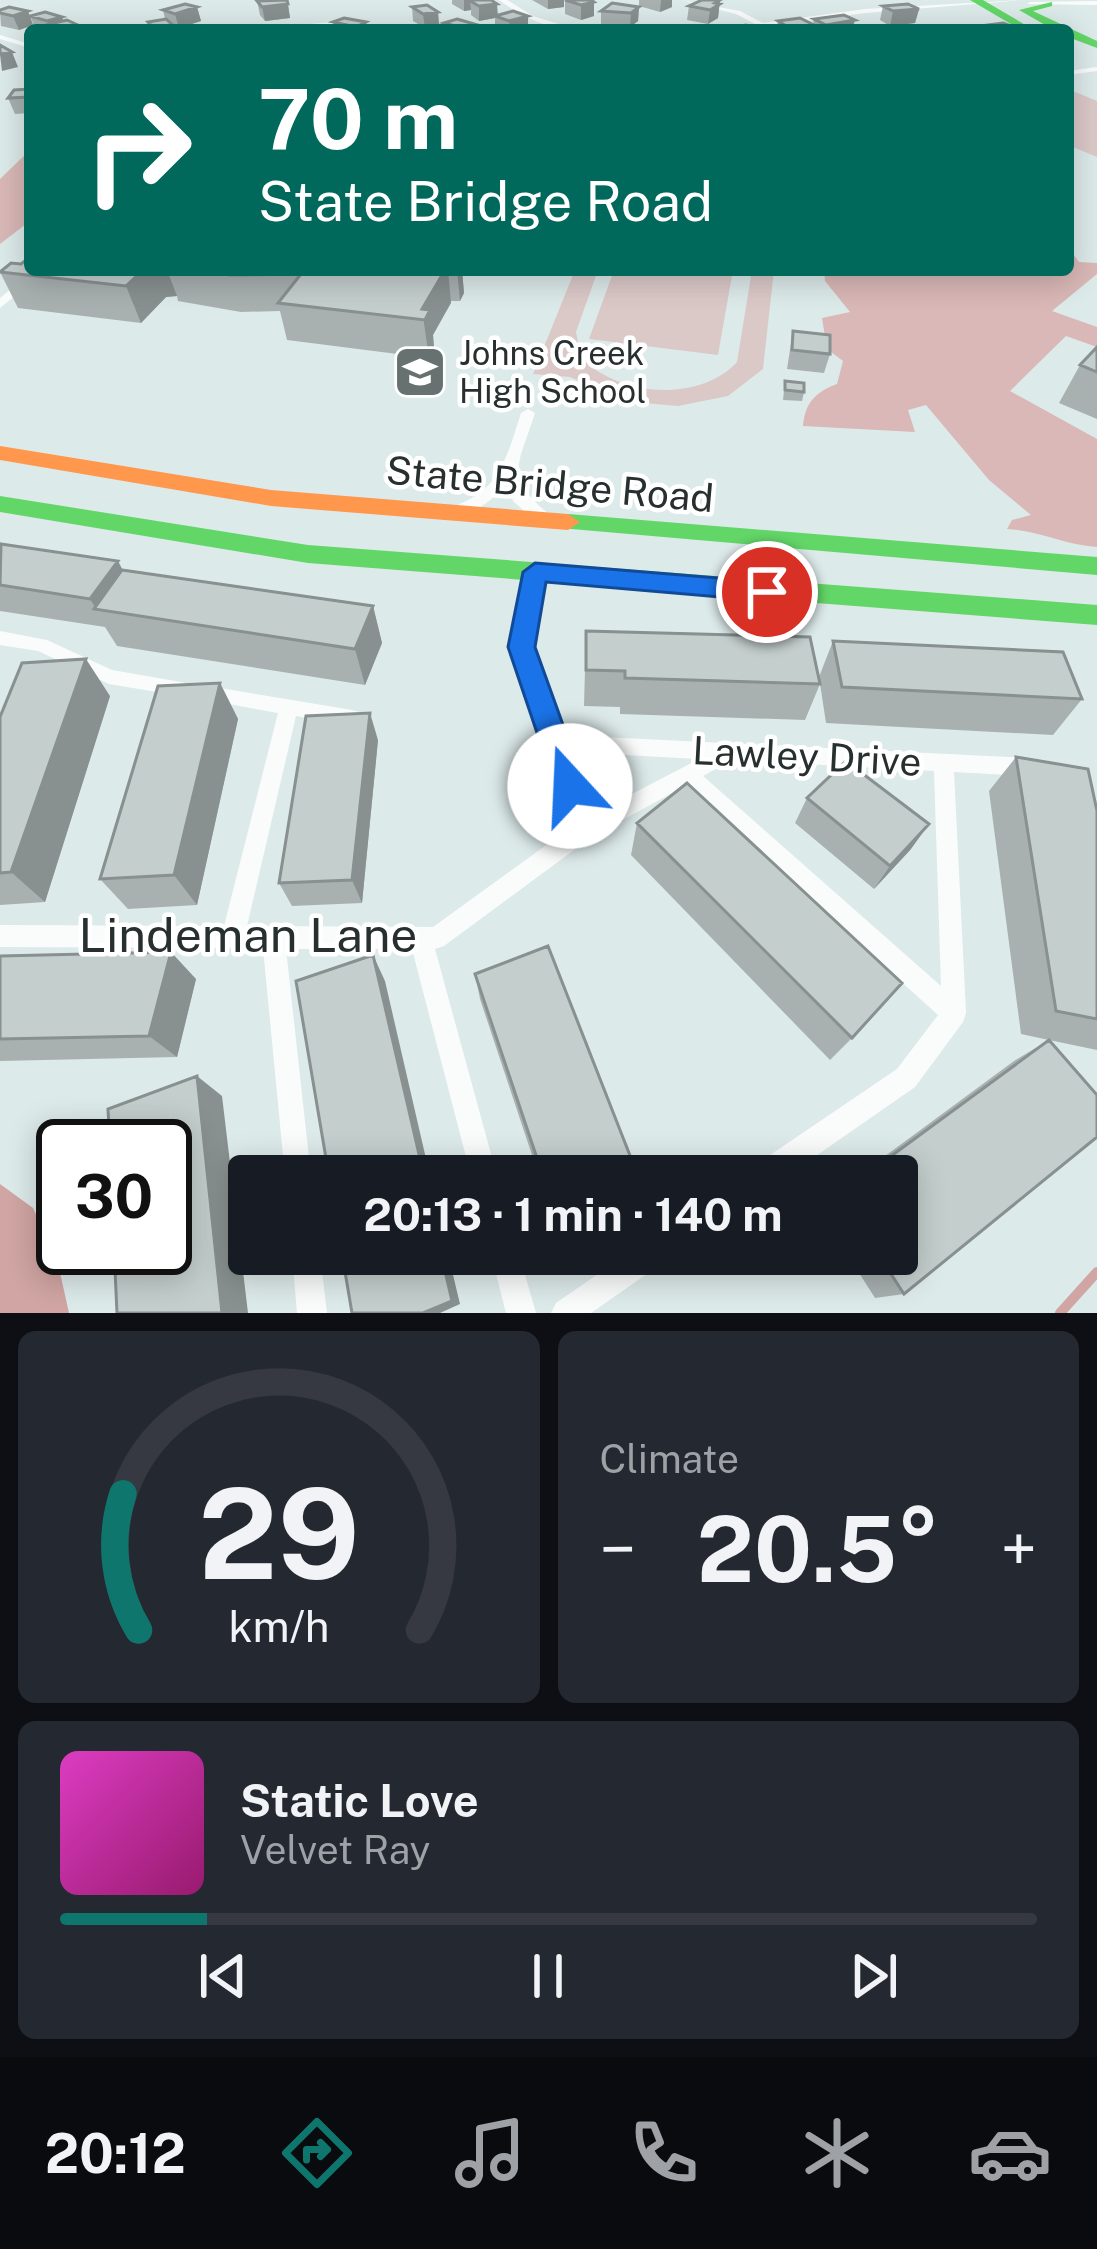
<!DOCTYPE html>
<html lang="en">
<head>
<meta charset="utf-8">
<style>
	body { margin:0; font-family:"Public Sans",sans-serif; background:#242831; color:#f1f3f6; height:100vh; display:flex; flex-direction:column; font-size:45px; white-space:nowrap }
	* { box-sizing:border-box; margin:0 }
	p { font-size:39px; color:#9ea1a6 }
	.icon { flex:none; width:66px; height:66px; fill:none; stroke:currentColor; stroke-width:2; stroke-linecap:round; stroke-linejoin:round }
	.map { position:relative; height:1313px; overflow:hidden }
	.sheet { display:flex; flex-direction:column; gap:18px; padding:18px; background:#0d0f14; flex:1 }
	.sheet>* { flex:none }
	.top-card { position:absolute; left:24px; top:24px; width:1050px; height:252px; border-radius:12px; box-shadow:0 6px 30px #0003; background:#00695c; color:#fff; overflow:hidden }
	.speed { position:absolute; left:36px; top:1119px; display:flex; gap:24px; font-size:60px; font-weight:700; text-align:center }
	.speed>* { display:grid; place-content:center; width:156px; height:156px; border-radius:50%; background:#171b24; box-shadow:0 6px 30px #0003; line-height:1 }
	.speed .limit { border:6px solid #111; border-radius:18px; background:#fff; color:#111 }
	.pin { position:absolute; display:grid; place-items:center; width:102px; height:102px; color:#fff; margin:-51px; border:6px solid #fff; border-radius:50%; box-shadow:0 3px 12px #0007 }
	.me { position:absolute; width:132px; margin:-66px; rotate:340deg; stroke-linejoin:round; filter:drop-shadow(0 0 9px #0008) }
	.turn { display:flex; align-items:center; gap:42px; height:252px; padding:0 36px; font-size:54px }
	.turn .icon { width:156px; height:156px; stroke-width:2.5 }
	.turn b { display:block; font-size:84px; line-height:102px }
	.big { font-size:90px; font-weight:700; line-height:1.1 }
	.sheet .card { flex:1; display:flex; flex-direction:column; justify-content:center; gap:18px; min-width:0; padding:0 42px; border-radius:18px; background:#242831 }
	.sheet .dial { align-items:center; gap:0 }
	.dial svg { height:312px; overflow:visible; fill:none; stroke:#363941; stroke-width:7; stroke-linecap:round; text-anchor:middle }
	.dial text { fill:#f1f3f6; stroke:none }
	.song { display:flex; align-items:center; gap:36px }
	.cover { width:144px; height:144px; border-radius:18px; background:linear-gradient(135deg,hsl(310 70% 55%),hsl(320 70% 35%)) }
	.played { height:12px; border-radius:6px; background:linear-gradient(90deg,#0f766e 15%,#363941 15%) }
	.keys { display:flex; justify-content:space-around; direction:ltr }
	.heat { display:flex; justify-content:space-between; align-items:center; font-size:66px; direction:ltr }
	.sheet .tiles { flex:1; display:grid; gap:18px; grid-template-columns:1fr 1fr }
	.card:last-child { grid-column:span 2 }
	.trip { position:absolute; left:228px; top:1155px; width:690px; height:120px; border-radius:12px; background:#171b24; box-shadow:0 6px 30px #0003; font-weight:700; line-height:120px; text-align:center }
	.tabs { display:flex; height:192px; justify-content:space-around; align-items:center; background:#090b0e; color:#9ea1a6 }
	.tabs .icon { width:84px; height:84px }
	.tabs .current { color:#0f766e }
	.tabs b { font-size:54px; color:#f1f3f6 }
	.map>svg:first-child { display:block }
</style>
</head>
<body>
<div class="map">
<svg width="1097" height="1313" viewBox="0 0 1097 1313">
	<rect width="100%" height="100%" fill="#ddeaea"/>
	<!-- green -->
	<path fill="#dbc9c8" d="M1068,89L1097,101V157L1068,145Z
		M575,270H598L576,332L581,357C618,397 699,403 737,362L752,270H774L763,369L728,396L678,406L621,401L570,377L533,374Z
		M614,270H733L718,355L589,339Z"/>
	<!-- forest -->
	<path fill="#d9b8b7" d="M30,150V221L0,244V179Z
		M1068,247L1079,262L1097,263V274L1052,311L1097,327V347L1066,336L1010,391L1097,439V547C1064,545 1041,531 1007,529L1012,520L1031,515L989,480L926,405L908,410L915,432L803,426C805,402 816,392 837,384L843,361L827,349L822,318L850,312L825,281L824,270H1068Z"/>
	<!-- water -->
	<path fill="#d0a5a3" d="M0,1184L33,1208L57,1259L69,1313H0Z"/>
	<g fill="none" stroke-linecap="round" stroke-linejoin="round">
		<!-- stream -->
		<path stroke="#d0a5a3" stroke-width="10" d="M1060,1313L1097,1272"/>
		<!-- street -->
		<path fill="#fafcfc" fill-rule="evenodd" d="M499,0H507L533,16L577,30C548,30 521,16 499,0Z
			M681,0L740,11L763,23L865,9L1023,0L865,13L742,30H722L755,24L736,14Z
			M1097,1V5L1027,4L1030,2Z
			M344,21L397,30L344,25L243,30Z
			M0,35L30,44V48L0,39Z
			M1097,67V71L1068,75V71Z
			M34,270H47L0,308V298Z
			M528,409L535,413C518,467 503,476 552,517L554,521L552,525H540L513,501L506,483C492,502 471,517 448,516L445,512C455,505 469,501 480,493C504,474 512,441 521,413Z
			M535,566L543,572L530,647L562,735L1029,758L1036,761L1039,767L1036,773L1029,776L954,772L966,1013L963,1022L915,1087L787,1176H751L754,1166L897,1069L938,1015L685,786L593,836L444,946L435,949L497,1176H471L412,949H286L311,1176H285L263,948L0,947V925L224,926L278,713L201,699L199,694L201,689L208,686L352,710L359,712L362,718L359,724L352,726L296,716L247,926L433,927L574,825L512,647L527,572ZM568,752L699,759L592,815ZM732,760L934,771L941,986L703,776Z
			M0,631L47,640L112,670L181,682L188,684L190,689L188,694L181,696L109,684L38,651L0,645Z
			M292,1254H320L327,1313H297Z
			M491,1254H519L536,1313H506Z
			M627,1254H665L661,1264L591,1313H551L556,1303Z"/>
		<!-- fast -->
		<path fill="#63d668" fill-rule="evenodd" d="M970,0H983L1034,30H1021Z
			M1052,2V6L1033,11L1097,41V48L1068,37V30H1054L1019,10Z
			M0,496L308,545L1097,605V625L308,563L0,512Z
			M568,514L1097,557V575L560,528L556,522L560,516Z"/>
		<!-- slow -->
		<path fill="#ff974d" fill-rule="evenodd" d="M0,446L271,490L568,514L580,522L568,530L271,506L0,460Z"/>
	</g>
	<!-- wall -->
	<path fill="#a8b1b0" d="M287,0L290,18L265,21L260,15L257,1Z
		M442,0H491L498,15L528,16V30H495V18L479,21L471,15V10L464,11L452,4V0Z
		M532,0H564V7L548,9Z
		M565,0H591L594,16L581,20L565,14Z
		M639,0H672V7L660,12L639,6Z
		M720,0L718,18L708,24L687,20L689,6Z
		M883,6L919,9L915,23L890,26L880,20Z
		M197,7L201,21L179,28L174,27L176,30H150L148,22L165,19L163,10Z
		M412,7L438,12L439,26L425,28L413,21Z
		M639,7L638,21L630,27L601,25V11Z
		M0,10L28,11L33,25L19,30L1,26Z
		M30,16L64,20L82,27L83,30H36Z
		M814,19L852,30H776L778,21L813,25Z
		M333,22L368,30H335Z
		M444,23L478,25V30H445Z
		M30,89V113L15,114L8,98Z
		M30,270H462L464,293L460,301H451L433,335L434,348L429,358L287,340L280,311L241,312L178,301L177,296L166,297L141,323L18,308L0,272Z
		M793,331L830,354L824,373L787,369Z
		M1097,347V419L1059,403L1080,365Z
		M785,381L804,392L802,401L783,400Z
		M0,545L122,570L373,606L382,643L365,685L117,646L105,627L0,611Z
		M586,631L820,684L805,720L620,714V707L584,706Z
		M833,641L1082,699L1053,735L826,723L819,677Z
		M220,683L238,719L197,905L128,909L100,879Z
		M110,696L45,902L0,905V717Z
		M378,740L362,903L292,906L279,883Z
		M1016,757L1097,811V1050L1049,1040L904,1294L875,1298L847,1254H897V1176H858L1014,1061L1049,1040L1021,1034L989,791Z
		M807,798L911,849L874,889L795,823Z
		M637,823L852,1038L830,1060L631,855Z
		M0,956L196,979L177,1057L0,1061Z
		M475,974L638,1176H539L480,999Z"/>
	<!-- shaded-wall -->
	<path fill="#889090" d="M464,0H480L497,4L498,17L495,16V18L479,21V6L470,1L471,10L464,11Z
		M548,0H564V7L548,9Z
		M661,0H672V7L660,12Z
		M720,0L718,18L708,24L710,10Z
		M594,2V16L581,20V5Z
		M288,4L290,18L265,21L262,7Z
		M197,7L201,21L179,28L175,14Z
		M639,7L638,21L630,27L631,13Z
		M919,9L915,23L890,26L893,11Z
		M28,11L33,25L19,30L13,16Z
		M438,12L439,26L425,28L423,14Z
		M528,16V30H510L509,21Z
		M62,17L67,30L82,27L83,30H63L50,24L53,30H51L47,21Z
		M855,20L852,30H824L826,25Z
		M366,22L368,30H356V27Z
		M12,52L18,67L2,71L0,54Z
		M143,270H167L177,296L166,297L141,323L126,286Z
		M445,270H448L451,303L433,335L434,348L429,358L422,309Z
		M457,270H462L464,293L460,301Z
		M118,561L133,590L97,610L90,599Z
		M373,606L382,643L365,685L355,649Z
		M86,659L110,696L45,902L11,872Z
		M220,683L238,719L197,905L174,875Z
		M370,713L378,740L362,903L352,880Z
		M929,824L911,849L874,889L890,866Z
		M171,952L196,979L177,1057L149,1036Z
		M373,955L385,981L430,1176H424Z
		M197,1076L222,1096L248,1313H222Z
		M441,1254H448L460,1304L440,1313H423Z"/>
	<!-- building -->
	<path fill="#c3cecd" stroke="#889090" stroke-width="3" d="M287,0L288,4L262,7L257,1Z
		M474,0H491L497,4L479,6L470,1Z
		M565,0H591L594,2L581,5Z
		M702,0H720L715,3L720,4L710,10L689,6Z
		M612,3L639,7L631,13L601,11Z
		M185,4L197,7L175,14L163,10Z
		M908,4L919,9L893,11L883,6Z
		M427,5L438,12L423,14L412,7Z
		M9,7L28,11L13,16L0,13V10Z
		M513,11L528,16L509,21L495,16Z
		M45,12L62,17L47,21L30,16Z
		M844,15L855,20L826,25L814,19Z
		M344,18L366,22L356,27L333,22Z
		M800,18L814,25L791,29L778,21Z
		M166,19L176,28L156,30L148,22Z
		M457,19L478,25L466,29L444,23Z
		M67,20L82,27L63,30L50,24Z
		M1003,23L1021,30H970L965,28Z
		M746,25L757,30L724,29Z
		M0,45L12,52L0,54Z
		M30,89V97L8,98L14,90Z
		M30,257V270H143L126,286L0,272L11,263L21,264Z
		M199,270H445L422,309L430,310L425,320L278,303L301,274L230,275Z
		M793,331L830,335V354L792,350Z
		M1097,347V372L1080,365Z
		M785,381L804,383V392L785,390Z
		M1,544L118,561L90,599L0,585Z
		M122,570L373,606L355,649L94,609Z
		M586,631L810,637L820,684L625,678V671L586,670Z
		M833,641L1063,652L1082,699L842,687Z
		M86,659L11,872L0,873V717L22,663Z
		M220,683L174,875L100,879L158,686Z
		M370,713L352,880L279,883L306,716Z
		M1016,757L1088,769L1097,811V1019L1056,1011Z
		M846,761L929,824L890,866L807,798Z
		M687,783L902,983L852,1038L637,823Z
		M548,946L638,1176H543L475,974Z
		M171,952L149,1036L0,1039V956Z
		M373,955L424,1176H329L296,981Z
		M1049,1040L1097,1095V1137L904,1294L878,1254H897V1176H864Z
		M197,1076L222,1313H117L114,1248H165V1146H110L108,1109Z
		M342,1254H441L452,1301L423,1313H352Z"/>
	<!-- route -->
	<path fill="#1a73e8" stroke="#114b97" stroke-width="3" d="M535,563L767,582L780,592L767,601L546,582L535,647L585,786L581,795L570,799L559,795L555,786L508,647L523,572Z"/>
	<!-- icons -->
	<defs>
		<g id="school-square" transform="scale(2.7)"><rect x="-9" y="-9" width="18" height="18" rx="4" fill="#677170" stroke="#fff"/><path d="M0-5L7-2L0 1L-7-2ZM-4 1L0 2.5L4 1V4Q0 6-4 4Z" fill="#fff"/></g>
	</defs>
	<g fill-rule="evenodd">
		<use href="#school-square" x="420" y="372"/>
	</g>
	<g text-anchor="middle" stroke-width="9" stroke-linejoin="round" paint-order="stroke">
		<!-- far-poi labels -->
		<g font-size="33" fill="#27302f" stroke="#fff" text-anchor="start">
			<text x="459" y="365">Johns Creek<tspan x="459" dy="38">High School</tspan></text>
		</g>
		<!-- street labels -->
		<g font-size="39" fill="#27302f" stroke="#fff">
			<text transform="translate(550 484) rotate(5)" y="14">State Bridge Road</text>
			<text transform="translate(807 756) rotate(3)" y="14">Lawley Drive</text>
		</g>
		<!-- near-street labels -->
		<g font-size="48" fill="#27302f" stroke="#fff">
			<text x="248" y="952">Lindeman Lane</text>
		</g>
	</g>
</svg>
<div class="speed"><div class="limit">30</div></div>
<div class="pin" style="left:767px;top:592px;background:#d93025"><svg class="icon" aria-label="arrive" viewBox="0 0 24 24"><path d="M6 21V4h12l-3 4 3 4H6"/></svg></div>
<svg class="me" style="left:570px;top:786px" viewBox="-20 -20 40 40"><circle r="19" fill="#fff"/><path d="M0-13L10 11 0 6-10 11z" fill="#1a73e8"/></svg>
<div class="trip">20:13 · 1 min · 140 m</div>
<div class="top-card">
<div class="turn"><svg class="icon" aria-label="right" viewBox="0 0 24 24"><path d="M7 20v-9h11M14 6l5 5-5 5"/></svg><div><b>70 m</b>State Bridge Road</div></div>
</div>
</div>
<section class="sheet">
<div class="tiles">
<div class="card dial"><svg viewBox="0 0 100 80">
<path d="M14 69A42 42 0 1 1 86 69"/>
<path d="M14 69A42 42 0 0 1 10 34" stroke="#0f766e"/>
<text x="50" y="56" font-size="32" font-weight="700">29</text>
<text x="50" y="72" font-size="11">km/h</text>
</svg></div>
<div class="card"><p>Climate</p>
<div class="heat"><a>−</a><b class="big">20.5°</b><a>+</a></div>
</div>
<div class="card">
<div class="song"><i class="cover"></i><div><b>Static Love</b><p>Velvet Ray</p></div></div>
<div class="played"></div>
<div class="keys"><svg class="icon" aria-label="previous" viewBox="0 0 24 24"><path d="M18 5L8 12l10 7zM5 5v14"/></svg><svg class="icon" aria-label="pause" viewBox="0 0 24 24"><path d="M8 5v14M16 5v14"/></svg><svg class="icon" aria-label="next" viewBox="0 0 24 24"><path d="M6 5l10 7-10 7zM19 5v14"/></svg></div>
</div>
</div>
</section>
<nav class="tabs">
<b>20:12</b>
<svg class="icon current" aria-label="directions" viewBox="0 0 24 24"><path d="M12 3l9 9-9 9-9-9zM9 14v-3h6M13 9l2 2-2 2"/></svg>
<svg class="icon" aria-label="music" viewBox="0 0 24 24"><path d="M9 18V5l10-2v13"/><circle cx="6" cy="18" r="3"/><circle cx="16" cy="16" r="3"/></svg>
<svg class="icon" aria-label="phone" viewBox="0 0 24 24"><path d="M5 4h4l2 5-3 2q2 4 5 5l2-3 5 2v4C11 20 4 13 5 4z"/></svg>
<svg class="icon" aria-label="climate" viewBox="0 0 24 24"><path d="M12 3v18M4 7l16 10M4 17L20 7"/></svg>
<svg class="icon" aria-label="car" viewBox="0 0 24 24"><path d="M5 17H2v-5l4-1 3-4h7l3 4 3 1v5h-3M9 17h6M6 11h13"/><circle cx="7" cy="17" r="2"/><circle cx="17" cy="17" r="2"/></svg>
</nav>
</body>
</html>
